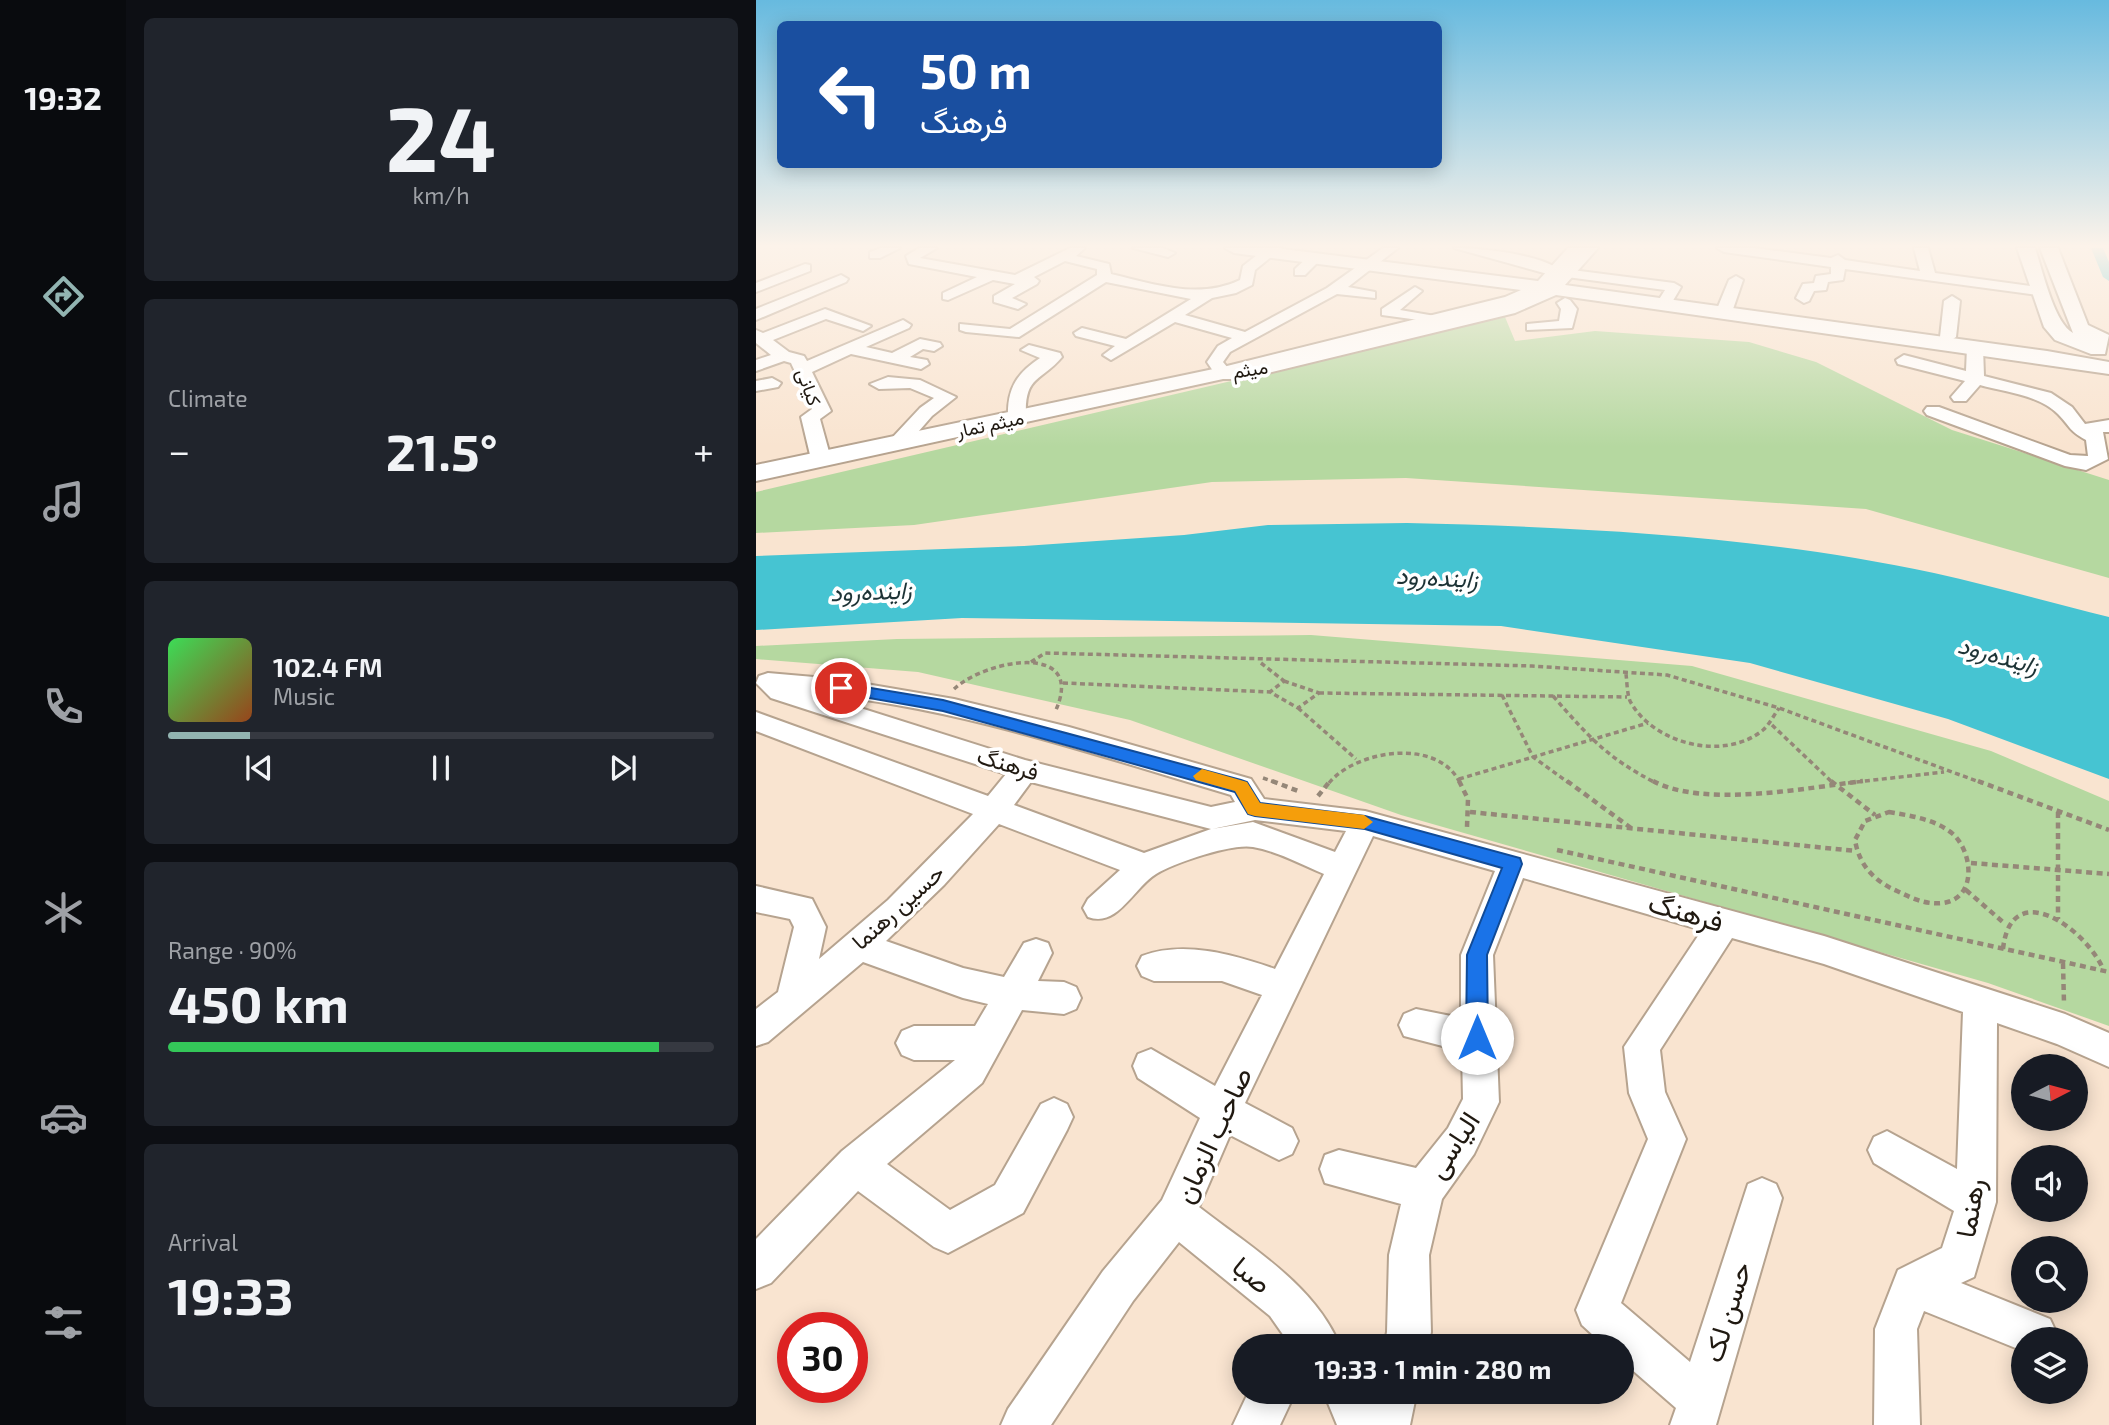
<!DOCTYPE html>
<html lang="en">
<head>
<meta charset="utf-8">
<style>
	body { margin:0; font-family:"Exo 2",Vazirmatn,sans-serif; background:#20242c; color:#f1f3f6; height:100vh; display:flex; flex-direction:column; font-size:26px; white-space:nowrap }
	* { box-sizing:border-box; margin:0 }
	p { font-size:23px; color:#9ea1a6 }
	.icon { flex:none; width:38px; height:38px; fill:none; stroke:currentColor; stroke-width:2; stroke-linecap:round; stroke-linejoin:round }
	.map { position:relative; flex:1; overflow:hidden }
	.side { display:flex; flex-direction:column; gap:18px; padding:18px; background:#0d0f14; width:630px }
	.side>* { flex:none }
	.top-card { position:absolute; left:21px; top:21px; width:665px; height:147px; border-radius:10px; box-shadow:0 4px 18px #0003; background:#1a4fa0; color:#fff; overflow:hidden }
	.needle { width:46px; rotate:84deg }
	.tools { position:absolute; left:1255px; top:1054px; display:grid; gap:14px }
	.tools a { display:grid; place-items:center; width:77px; height:77px; border-radius:50%; background:#171b24; box-shadow:0 4px 18px #0003; font-size:35px }
	.speed { position:absolute; left:21px; top:1312px; display:flex; gap:14px; font-size:35px; font-weight:700; text-align:center }
	.speed>* { display:grid; place-content:center; width:91px; height:91px; border-radius:50%; background:#171b24; box-shadow:0 4px 18px #0003; line-height:1 }
	.speed .limit { border:10px solid #d22; background:#fff; color:#111 }
	.pin { position:absolute; display:grid; place-items:center; width:60px; height:60px; color:#fff; margin:-30px; border:4px solid #fff; border-radius:50%; box-shadow:0 2px 7px #0007 }
	.me { position:absolute; width:77px; margin:-38px; rotate:0deg; stroke-linejoin:round; filter:drop-shadow(0 0 5px #0008) }
	.turn { display:flex; align-items:center; gap:24px; height:147px; padding:0 28px; font-size:32px }
	.turn .icon { width:91px; height:91px; stroke-width:2.5 }
	.turn b { display:block; font-size:49px; line-height:60px }
	.big { font-size:52px; font-weight:700; line-height:1.1 }
	.side .widget { flex:1; display:flex; flex-direction:column; justify-content:center; gap:10px; min-width:0; padding:0 24px; border-radius:10px; background:#20242c }
	.side .dial { align-items:center; gap:0 }
	.dial b { font-size:91px; line-height:1 }
	.song { display:flex; align-items:center; gap:21px }
	.cover { width:84px; height:84px; border-radius:10px; background:linear-gradient(135deg,hsl(130 70% 55%),hsl(20 70% 35%)) }
	.played { height:7px; border-radius:4px; background:linear-gradient(90deg,#92b4b1 15%,#363941 15%) }
	.keys { display:flex; justify-content:space-around; direction:ltr }
	.heat { display:flex; justify-content:space-between; align-items:center; font-size:38px; direction:ltr }
	.charge { height:10px; border-radius:5px; background:linear-gradient(90deg,#34c759 90%,#363941 0) }
	.trip { position:absolute; left:476px; top:1334px; width:402px; height:70px; border-radius:35px; background:#171b24; box-shadow:0 4px 18px #0003; font-weight:700; line-height:70px; text-align:center }
	main { display:flex; flex:1; min-height:0 }
	.tabs { display:flex; flex-direction:column; width:126px; justify-content:space-around; align-items:center; background:#090b0e; color:#9ea1a6 }
	.tabs .icon { width:49px; height:49px }
	.tabs .current { color:#92b4b1 }
	.tabs b { font-size:32px; color:#f1f3f6 }
	.map>svg:first-child { display:block }
</style>
</head>
<body>
<main>
<nav class="tabs">
<b>19:32</b>
<svg class="icon current" aria-label="directions" viewBox="0 0 24 24"><path d="M12 3l9 9-9 9-9-9zM9 14v-3h6M13 9l2 2-2 2"/></svg>
<svg class="icon" aria-label="music" viewBox="0 0 24 24"><path d="M9 18V5l10-2v13"/><circle cx="6" cy="18" r="3"/><circle cx="16" cy="16" r="3"/></svg>
<svg class="icon" aria-label="phone" viewBox="0 0 24 24"><path d="M5 4h4l2 5-3 2q2 4 5 5l2-3 5 2v4C11 20 4 13 5 4z"/></svg>
<svg class="icon" aria-label="climate" viewBox="0 0 24 24"><path d="M12 3v18M4 7l16 10M4 17L20 7"/></svg>
<svg class="icon" aria-label="car" viewBox="0 0 24 24"><path d="M5 17H2v-5l4-1 3-4h7l3 4 3 1v5h-3M9 17h6M6 11h13"/><circle cx="7" cy="17" r="2"/><circle cx="17" cy="17" r="2"/></svg>
<svg class="icon" aria-label="filters" viewBox="0 0 24 24"><path d="M4 7h16M4 17h16"/><circle cx="9" cy="7" r="2"/><circle cx="15" cy="17" r="2"/></svg>
</nav>
<section class="side">
<div class="widget dial"><b>24</b><p>km/h</p></div>
<div class="widget"><p>Climate</p>
<div class="heat"><a>−</a><b class="big">21.5°</b><a>+</a></div>
</div>
<div class="widget">
<div class="song"><i class="cover"></i><div><b>102.4 FM</b><p>Music</p></div></div>
<div class="played"></div>
<div class="keys"><svg class="icon" aria-label="previous" viewBox="0 0 24 24"><path d="M18 5L8 12l10 7zM5 5v14"/></svg><svg class="icon" aria-label="pause" viewBox="0 0 24 24"><path d="M8 5v14M16 5v14"/></svg><svg class="icon" aria-label="next" viewBox="0 0 24 24"><path d="M6 5l10 7-10 7zM19 5v14"/></svg></div>
</div>
<div class="widget"><p>Range · 90%</p><b class="big">450 km</b><div class="charge"></div></div>
<div class="widget"><p>Arrival</p><b class="big">19:33</b></div>
</section>
<div class="map">
<svg width="1353" height="1425" viewBox="0 0 1353 1425">
	<rect width="100%" height="100%" fill="#f9e4d0"/>
	<!-- green -->
	<path fill="#b5d8a0" d="M749,317L759,341L839,331L993,342L1060,362L1196,430L1353,480V578L1110,509L650,478L456,482L158,525L0,533V492Z
		M555,635L936,666L1235,751L1353,801V1026L1232,983L645,815L374,720L162,672L0,659V646L141,639Z"/>
	<!-- water -->
	<path fill="#46c4d2" d="M651,523C825,527 1007,536 1178,573C1237,586 1295,603 1353,617V779L1192,719L994,663L745,626L206,618L0,630V556L268,546L428,535L512,525Z"/>
	<g fill="none" stroke-linecap="round" stroke-linejoin="round">
		<!-- canal -->
		<path fill="#46c4d2" fill-rule="evenodd" d="M1335,248H1347L1353,262V281L1347,277Z"/>
		<!-- minor casing -->
		<g stroke="#b6a38f" stroke-width="4">
			<path id="minor" d="M125,248H144L124,258H114V252Z
				M163,248H181L164,258L259,275L314,248H329L320,256L353,264L355,274C398,284 442,300 484,280L487,266L510,248H526L499,270L496,285L480,293L456,298L429,315L489,332L571,288L627,248H642L592,287L619,292V298L581,294L474,352L467,362L476,373L467,378L461,377L451,362L462,346L476,338L419,322L355,360L347,355L359,346L320,336L318,333L326,328L370,339L435,299L350,282L263,337L210,332L204,330V324L254,329L341,275V269L309,261L278,277L283,281L281,284L256,298L270,304L262,309L238,302V296L259,284L237,280L192,300L187,299V293L221,277L153,264L150,256Z
				M377,248H407L419,253L412,257Z
				M698,248C724,248 787,254 806,272L799,276Z
				M961,248H998L1075,258L1082,255L1089,260L1164,271L1158,248H1172L1179,273L1282,287L1289,291L1282,295L1089,269L1087,280L1072,282L1070,290L1058,291L1053,301L1048,303L1040,298L1047,284L1058,283L1060,276L1075,274V267L968,252Z
				M554,255L566,258L549,275H539V269Z
				M49,264L54,265V271L0,292V283Z
				M816,270L918,283L925,287L915,304L910,306L902,301L909,290L811,277V271Z
				M85,275L92,279L90,282L0,320V309Z
				M980,276L987,280L977,309L974,312H964L961,309L973,280Z
				M659,287L666,291L644,310L685,317V323L626,315V309Z
				M1196,296L1204,301L1200,337L1192,342L1184,337L1188,301Z
				M809,298L814,300L821,309L816,328L771,330V324L803,321L805,309L801,303Z
				M69,309L115,326L107,331L70,319L17,340L33,352L48,356L51,361L147,320L155,325L153,328L110,347L136,353L164,339L184,343L186,346L178,351L167,349L154,357L171,360L173,364L165,369L95,354L56,372L75,411L64,419L75,459L65,465L55,459L45,417L56,409L35,363L28,361L0,371V360L15,355L0,343V330L7,333Z
				M1219,342L1227,347L1228,376L1295,393L1316,407L1329,424L1353,420V432H1347L1352,459L1330,470L1309,466L1171,415L1168,411L1171,407H1183L1314,455L1332,456L1330,440C1312,430 1314,426 1302,414C1283,395 1249,392 1224,385L1210,401H1198L1195,397L1209,381L1142,364L1140,360L1148,355L1210,371L1211,347Z
				M273,345L304,353L306,357C284,383 268,375 270,418L261,423L252,418C251,389 260,374 284,358L265,350Z
				M132,377L164,380L200,397L176,416L149,447L142,449L133,443L135,439L164,408L178,398L154,388L123,389L114,384Z
				M16,378L25,383L22,387L0,391V381Z
				M12,673L81,679L198,699L313,727L495,779L508,799L609,811L1068,936L1309,1014L1353,1033V1067L1301,1044L1241,1023L1240,1202L1218,1277L1205,1283L1294,1319L1301,1334L1299,1339H1267V1351L1168,1311L1161,1329L1164,1425H1118L1119,1329L1142,1270L1186,1248L1198,1211L1118,1163L1112,1150L1118,1137L1131,1131L1201,1169L1207,1012L1068,964L976,938L904,1050L909,1092L930,1139L865,1303L934,1362L992,1184L1006,1178L1020,1184L1026,1198L960,1425H914L920,1408L866,1361V1346H849L826,1325L820,1310L892,1139L873,1093L868,1047L946,930L767,878L737,955L743,1102L718,1154L686,1199L673,1255L675,1332L672,1346H628L631,1332L633,1255L645,1204L569,1183L564,1169L569,1155L583,1150L660,1168L692,1128L707,1099L706,1051L648,1036L643,1025L648,1014L660,1009L705,1018V955L739,871L617,836L489,1103L536,1128L542,1141L536,1154L523,1160L474,1135L443,1207C494,1247 558,1284 584,1346H535L514,1316L423,1242L377,1301L295,1425H245L252,1409L347,1271L406,1200L444,1118L382,1078L377,1066L382,1054L395,1049L459,1086L506,995L466,981H398L386,976L381,966L386,956C429,940 478,955 519,969L568,874C546,865 521,851 497,847C476,843 418,863 400,874C377,888 362,928 332,917L327,908L332,899L364,870L243,824L188,885L130,941L207,968L248,977L268,943L280,939L292,943L296,953L282,981L308,982L320,987L325,998L320,1009L308,1014L266,1010L226,1083L131,1164L194,1210L239,1185L285,1104L298,1098L311,1104L317,1117L311,1130L267,1213L192,1253L178,1247L102,1191L15,1283L0,1289V1239L86,1151L199,1060H158L146,1055L140,1043L146,1031L158,1026H219L232,1004L207,998L107,962L12,1042L0,1046V1009L22,992L38,927L34,919L0,912V886L56,899L70,927L63,959L132,900L217,814L0,731V712L232,796L250,774L15,698L0,683L3,676ZM60,694C202,707 339,755 475,795L479,802L455,807L269,760ZM275,782L455,829L388,853L258,805ZM499,820L590,831L579,852L497,822L456,829Z
				M493,1391H540L524,1425H477Z
				M567,1391H612L615,1398L617,1391H661L654,1425H581Z"/>
		</g>
		<!-- major casing -->
		<g stroke="#b6a38f" stroke-width="4">
			<path id="major" d="M469,248H519L782,281L812,248H842L809,285L1291,351L1353,362V374L800,295L759,313L487,379H467L0,481V465L467,367L749,297L765,290L478,253Z
				M1261,248H1279C1286,269 1298,323 1317,333L1284,248H1302L1332,325L1353,335L1349,354H1335L1299,340L1288,327Z"/>
		</g>
		<!-- path-far1 -->
		<path stroke="#958778" stroke-width="3.5" stroke-dasharray="5 3.5" stroke-linecap="butt" d="M275,662L289,653L776,666L911,675L1023,708L1226,783
			M505,663L528,681
			M870,674C871,682 871,693 874,701C897,744 968,762 1007,730C1013,725 1018,715 1023,708
			M528,681L563,693L542,708L514,692Z
			M307,683L514,692
			M198,689C230,659 332,641 299,712
			M563,693L871,697
			M746,695L777,757L813,783
			M797,696C833,737 851,758 900,783
			M542,708L600,759
			M1016,725L1077,783
			M507,778L521,783
			M703,779L892,723
			M573,783C600,750 682,737 704,783
			M1092,783L1188,772"/>
		<!-- path -->
		<path stroke="#958778" stroke-width="4.5" stroke-dasharray="6 4.5" stroke-linecap="butt" d="M516,781L542,791
			M703,781L712,799L711,827
			M811,781L875,828
			M897,781C947,808 1050,788 1107,781
			M1075,781L1119,815
			M1222,781L1353,830
			M562,796L574,781
			M714,812L1100,851
			M1133,812C1155,816 1180,819 1198,835C1217,854 1221,898 1187,903C1169,905 1156,898 1141,891C1118,881 1103,865 1099,840L1109,821Z
			M1302,812V919
			M801,850L1353,972
			M1215,863L1353,874
			M1210,890L1248,923
			M1247,949C1255,875 1331,929 1348,971
			M1307,963L1308,1003"/>
		<!-- minor -->
		<use href="#minor" fill="#fff" fill-rule="evenodd"/>
		<!-- major -->
		<use href="#major" fill="#fff" fill-rule="evenodd"/>
	</g>
	<!-- sky -->
	<linearGradient id="sky" x2="0" y2="1"><stop stop-color="#67badf"/><stop offset="0.55" stop-color="#fcf3ea"/><stop offset="1" stop-color="#fcf3ea" stop-opacity="0"/></linearGradient>
	<rect width="1353" height="447" fill="url(#sky)"/>
	<!-- route -->
	<path fill="#1a73e8" stroke="#114b97" stroke-width="2" d="M85,683L187,700L485,780L491,782L504,803L609,816L764,858L766,864L731,955L732,1038L729,1046L721,1049L713,1046L710,1038L711,955L746,868L609,829L499,816L492,814L479,792L187,711L79,692V685Z"/>
	<!-- slow -->
	<path fill="#f59e0b" d="M446,769L491,782L504,803L608,815L617,822L608,829L499,816L492,814L479,791L440,780L437,776Z"/>
	<g text-anchor="middle" stroke-width="7" stroke-linejoin="round" paint-order="stroke">
		<!-- far-street labels -->
		<g font-size="19" fill="#201911" stroke="#fff">
			<text transform="translate(494 369) rotate(-9)" y="7">میثم</text>
			<text transform="translate(53 387) rotate(70)" y="7">کیانی</text>
			<text transform="translate(234 424) rotate(-12)" y="7">میثم تمار</text>
		</g>
		<!-- street labels -->
		<g font-size="23" fill="#201911" stroke="#fff">
			<text transform="translate(252 764) rotate(17)" y="8">فرهنگ</text>
			<text transform="translate(142 907) rotate(-42)" y="8">حسین رهنما</text>
		</g>
		<!-- water labels -->
		<g font-size="24" font-style="italic" fill="#1d3336" stroke="#fff">
			<text transform="translate(681 578) rotate(3)" y="8">زاینده‌رود</text>
			<text transform="translate(115 592) rotate(-2)" y="8">زاینده‌رود</text>
			<text transform="translate(1242 656) rotate(16)" y="8">زاینده‌رود</text>
		</g>
		<!-- near-street labels -->
		<g font-size="28" fill="#201911" stroke="#fff">
			<text transform="translate(930 912) rotate(16)" y="10">فرهنگ</text>
			<text transform="translate(457 1135) rotate(-65)" y="10">صاحب الزمان</text>
			<text transform="translate(697 1145) rotate(-57)" y="10">الیاسی</text>
			<text transform="translate(1214 1208) rotate(-80)" y="10">رهنما</text>
			<text transform="translate(496 1275) rotate(39)" y="10">صبا</text>
			<text transform="translate(971 1312) rotate(-73)" y="10">حسن لک</text>
		</g>
	</g>
</svg>
<div class="tools">
<a><svg class="needle" viewBox="-14 -14 28 28"><path d="M0-13l5 13h-10z" fill="#e53935"/><path d="M0 13l5-13h-10z" fill="#9ea1a6"/></svg></a>
<a><svg class="icon" aria-label="sound" viewBox="0 0 24 24"><path d="M4 9h4l5-4v14l-5-4H4zM17 9q2 3 0 6"/></svg></a>
<a><svg class="icon" aria-label="search" viewBox="0 0 24 24"><circle cx="10" cy="10" r="6"/><path d="M15 15l6 6"/></svg></a>
<a><svg class="icon" aria-label="layers" viewBox="0 0 24 24"><path d="M12 4l9 5-9 5-9-5zM3 14l9 5 9-5"/></svg></a>
</div>
<div class="speed"><div class="limit">30</div></div>
<div class="pin" style="left:85px;top:688px;background:#d93025"><svg class="icon" aria-label="arrive" viewBox="0 0 24 24"><path d="M6 21V4h12l-3 4 3 4H6"/></svg></div>
<svg class="me" style="left:721px;top:1038px" viewBox="-20 -20 40 40"><circle r="19" fill="#fff"/><path d="M0-13L10 11 0 6-10 11z" fill="#1a73e8"/></svg>
<div class="trip">19:33 · 1 min · 280 m</div>
<div class="top-card">
<div class="turn"><svg class="icon" aria-label="left" viewBox="0 0 24 24"><path d="M17 20v-9H6M10 6l-5 5 5 5"/></svg><div><b>50 m</b>فرهنگ</div></div>
</div>
</div>
</main>
</body>
</html>
